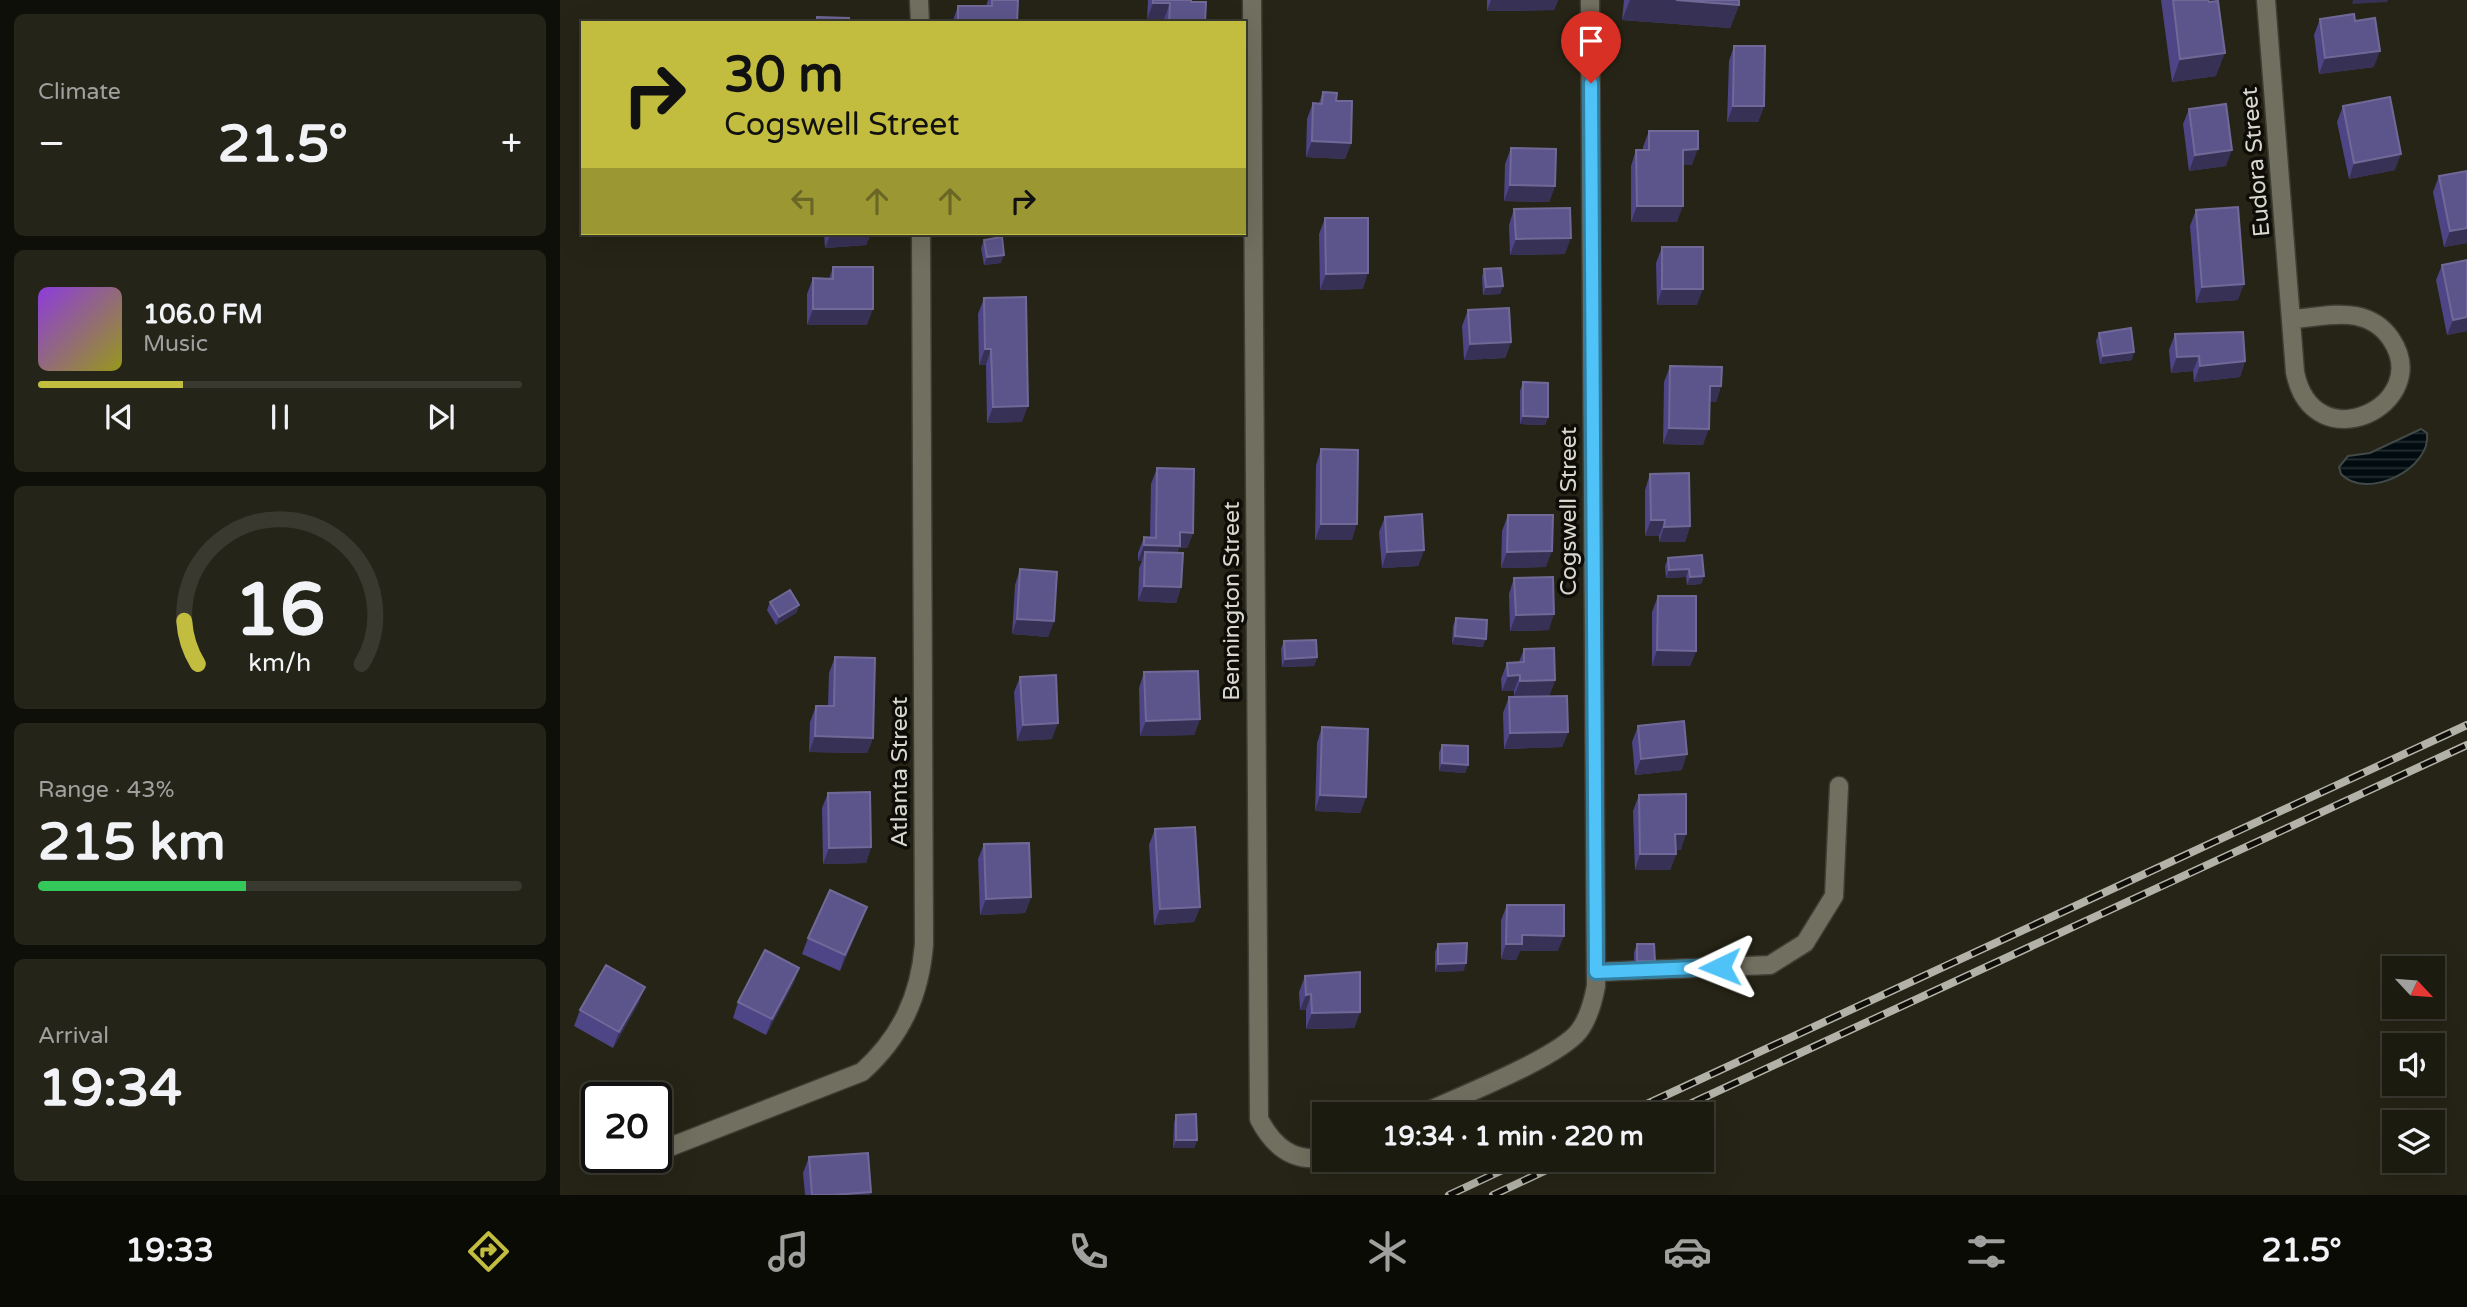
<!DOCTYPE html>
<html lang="en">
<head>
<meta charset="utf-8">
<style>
	body { margin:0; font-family:"Varela Round",sans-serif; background:#252419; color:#f1f3f6; height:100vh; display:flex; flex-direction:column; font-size:26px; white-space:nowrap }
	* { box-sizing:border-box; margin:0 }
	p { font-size:23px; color:#a0a19f }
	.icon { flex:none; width:38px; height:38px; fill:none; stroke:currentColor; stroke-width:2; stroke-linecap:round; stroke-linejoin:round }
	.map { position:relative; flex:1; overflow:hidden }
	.side { display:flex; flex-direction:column; gap:14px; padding:14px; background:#0f0f09; width:560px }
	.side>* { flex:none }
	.banner { position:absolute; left:21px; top:21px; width:665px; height:214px; border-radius:0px; box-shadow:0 7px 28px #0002,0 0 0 2px #3a3930; background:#c2bd3f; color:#111; overflow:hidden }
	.needle { width:46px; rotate:116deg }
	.controls { position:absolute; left:1822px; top:956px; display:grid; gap:14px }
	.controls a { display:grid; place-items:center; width:63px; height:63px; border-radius:0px; background:#1c1b10; box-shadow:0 7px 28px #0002,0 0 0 2px #3a3930; font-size:35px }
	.speed { position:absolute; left:21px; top:1082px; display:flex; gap:14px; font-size:35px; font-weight:700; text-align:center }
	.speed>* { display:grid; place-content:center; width:91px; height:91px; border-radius:50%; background:#1c1b10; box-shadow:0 7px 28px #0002,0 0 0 2px #3a3930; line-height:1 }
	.speed .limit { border:4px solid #111; border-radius:10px; background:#fff; color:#111 }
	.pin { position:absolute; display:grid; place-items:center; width:60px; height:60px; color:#fff; margin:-72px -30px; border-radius:50% 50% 50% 0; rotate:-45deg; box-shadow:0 0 7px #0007 }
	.pin .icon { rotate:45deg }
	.me { position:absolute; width:77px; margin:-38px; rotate:268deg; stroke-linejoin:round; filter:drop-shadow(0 0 5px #0008) }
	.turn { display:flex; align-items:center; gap:24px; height:147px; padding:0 28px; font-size:32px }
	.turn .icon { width:91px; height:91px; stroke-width:2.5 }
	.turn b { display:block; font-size:49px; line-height:60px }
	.lanes { display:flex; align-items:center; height:66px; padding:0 28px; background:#0003; justify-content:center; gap:35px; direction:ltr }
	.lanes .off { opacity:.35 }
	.big { font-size:52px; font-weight:800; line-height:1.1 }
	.side .card { flex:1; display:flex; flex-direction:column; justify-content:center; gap:10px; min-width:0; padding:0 24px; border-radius:10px; background:#252419 }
	.side .dial { align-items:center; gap:0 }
	.dial svg { height:182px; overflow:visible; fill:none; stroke:#3a3930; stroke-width:7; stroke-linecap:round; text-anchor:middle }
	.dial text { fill:#f1f3f6; stroke:none }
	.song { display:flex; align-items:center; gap:21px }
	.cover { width:84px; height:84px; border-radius:10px; background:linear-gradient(135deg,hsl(270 70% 55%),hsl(60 70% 35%)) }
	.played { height:7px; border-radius:4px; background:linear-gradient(90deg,#c2bd3f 30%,#3a3930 30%) }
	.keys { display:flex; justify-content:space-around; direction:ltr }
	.heat { display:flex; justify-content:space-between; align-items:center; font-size:38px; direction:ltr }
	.charge { height:10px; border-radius:5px; background:linear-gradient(90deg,#34c759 43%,#3a3930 0) }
	.trip { position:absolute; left:752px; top:1102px; width:402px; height:70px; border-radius:0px; background:#1c1b10; box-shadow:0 7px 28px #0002,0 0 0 2px #3a3930; font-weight:800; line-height:70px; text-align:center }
	.dock { display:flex; height:112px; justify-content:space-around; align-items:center; background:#0b0b06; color:#a0a19f }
	.dock .icon { width:49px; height:49px }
	.dock .active { color:#c2bd3f }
	.dock b { font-size:32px; color:#f1f3f6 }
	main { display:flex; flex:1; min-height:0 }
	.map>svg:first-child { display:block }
</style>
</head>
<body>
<main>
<section class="side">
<div class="card"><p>Climate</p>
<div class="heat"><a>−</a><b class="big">21.5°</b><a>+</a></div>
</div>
<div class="card">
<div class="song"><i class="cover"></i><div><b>106.0 FM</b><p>Music</p></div></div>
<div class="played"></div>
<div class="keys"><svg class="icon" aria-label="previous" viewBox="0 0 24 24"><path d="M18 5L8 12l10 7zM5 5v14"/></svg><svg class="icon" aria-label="pause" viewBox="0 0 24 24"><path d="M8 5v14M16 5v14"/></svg><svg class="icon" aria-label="next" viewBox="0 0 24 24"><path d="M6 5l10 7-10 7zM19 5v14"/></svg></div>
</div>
<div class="card dial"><svg viewBox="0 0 100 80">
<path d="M14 69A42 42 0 1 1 86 69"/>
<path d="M14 69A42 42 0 0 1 8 50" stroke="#c2bd3f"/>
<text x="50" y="56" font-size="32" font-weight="700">16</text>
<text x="50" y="72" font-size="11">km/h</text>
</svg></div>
<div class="card"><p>Range · 43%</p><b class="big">215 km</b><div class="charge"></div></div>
<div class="card"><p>Arrival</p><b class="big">19:34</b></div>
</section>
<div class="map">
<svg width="1907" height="1195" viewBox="0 0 1907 1195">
	<defs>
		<pattern id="water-rules" width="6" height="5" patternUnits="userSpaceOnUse" patternTransform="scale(1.75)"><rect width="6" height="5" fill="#010c10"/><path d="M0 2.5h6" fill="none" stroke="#252f32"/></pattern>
	</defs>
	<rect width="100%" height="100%" fill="#262416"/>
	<!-- water -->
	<path fill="url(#water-rules)" stroke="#424949" stroke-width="2" d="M1861,429L1867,433C1872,469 1806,501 1781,474L1779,467L1788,456L1810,453Z"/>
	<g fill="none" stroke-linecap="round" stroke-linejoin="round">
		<!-- service casing -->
		<g stroke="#3f3d34" stroke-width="21">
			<path id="service" d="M1036,972L1210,965L1245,943L1274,896L1279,786"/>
		</g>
		<!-- minor casing -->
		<g stroke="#3f3d34" stroke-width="21">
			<path id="minor" d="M359,0L360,23
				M692,0L699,1119C713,1146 733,1163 765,1157
				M1706,0L1735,372C1753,463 1875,405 1831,339C1823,327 1811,319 1796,316C1776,312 1752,318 1732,319
				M859,1115C895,1098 997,1059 1019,1031C1029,1018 1033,1002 1036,986L1030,0
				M97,1152L302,1072C341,1037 360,996 364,944L361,233"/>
		</g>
		<!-- service -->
		<use href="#service" stroke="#716f5f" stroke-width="18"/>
		<!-- minor -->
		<use href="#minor" stroke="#716f5f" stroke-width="18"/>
		<!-- rail casing -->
		<g stroke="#b3b2a8" stroke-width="8">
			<path id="rail" d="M1063,1115L1907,725
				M1106,1115L1907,745
				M889,1195L964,1160
				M933,1195L1008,1160"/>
		</g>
		<!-- rail -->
		<use href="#rail" stroke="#0e0d07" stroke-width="5" stroke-dasharray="16" stroke-linecap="butt"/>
	</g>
	<!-- wall -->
	<path fill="#4d4585" d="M428,0H432L457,23H392L398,6H426Z
		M588,0H631V2L645,23H604V19H587Z
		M927,0H998L994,10L927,11Z
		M1064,0H1179V5L1170,28L1062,20Z
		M1601,0H1648L1656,76L1612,82Z
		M1760,19L1795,21L1814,67L1759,74L1754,35Z
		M1174,46L1204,106L1198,122H1167L1169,61Z
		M763,92L776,101L791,143L785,159L746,157L747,119L753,103H759Z
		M1783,106L1835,170L1789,179L1777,122Z
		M1629,109L1666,166L1629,171L1623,124Z
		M1089,131L1132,165H1123L1117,222H1071V166L1076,150H1083V147Z
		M951,148L995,186L989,202L944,201L945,164Z
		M1907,171V243L1884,247L1873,192L1879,176Z
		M954,209L1005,254L950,255L949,225Z
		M1636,210L1678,300L1636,303L1630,226Z
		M765,218L803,289L760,290L759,234Z
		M264,233H311L306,245L265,248Z
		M424,240L441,263L424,265L421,248Z
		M1102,247L1137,305H1097L1096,263Z
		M1907,260V331L1887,335L1876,280L1882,265Z
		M273,267L307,325H247V294L253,278L269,279Z
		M924,269L943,286L940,294L923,295L922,277Z
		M424,298L462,422L427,423L426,365H419L418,314Z
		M908,310L951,342L945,358L904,360L902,326Z
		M1539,333L1572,360L1540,364L1536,341Z
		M1615,334L1685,361L1680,377L1634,382L1633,371L1611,373L1609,350Z
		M1110,366L1161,386L1156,402H1149L1143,445L1103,444L1104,382Z
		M963,382L988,417L985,425L960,424V391Z
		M761,449L792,540H755L756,465Z
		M597,468L633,533L627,548H619L617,553L621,587L616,603L578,601L579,568L582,561H578V553L584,537L590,538L591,484Z
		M1090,474L1130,526L1125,542H1099V536H1085V490Z
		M948,515L986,567L941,568L942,531Z
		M825,517L864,550L858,566L822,568L819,532Z
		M1108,558L1144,576L1141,584L1127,585L1126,577L1106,578L1105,566Z
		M460,569L494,621L488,637L452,634L455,585Z
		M954,578L989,630L950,631L949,594Z
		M1098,596L1136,651L1130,666H1092V612Z
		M210,602L239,605L236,613L216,625L207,610Z
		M896,618L923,647L892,644L893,626Z
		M724,641L757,657L754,666L722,667L721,649Z
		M964,649L995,680L989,696H954V691H942L941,679L947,663L959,662Z
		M275,657L313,738L307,753L249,752L250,722L256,706H268L269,673Z
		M584,672L640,719L634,735L580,736L579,688Z
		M460,677L492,739L457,741L454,692Z
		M949,697L1008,732L1002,747L944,749L943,713Z
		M1078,726L1122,770L1075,775L1072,742Z
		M762,727L806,797L800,813L755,811L757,743Z
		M882,745L908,765L905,773L879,771V753Z
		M268,793L311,847L306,863L263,864L262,808Z
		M1079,795L1121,850H1115L1116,854L1110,870H1075L1073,811Z
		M595,829L640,907L634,922L594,925L589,845Z
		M424,844L471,897L465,913L420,915L418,859Z
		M947,905L998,951H960L956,960L941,959V920Z
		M301,922L280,971L242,954L248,938Z
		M878,944L904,971L875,972V952Z
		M1077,944L1092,969H1074V952Z
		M239,968L233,984L206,1035L173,1018L178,1002Z
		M745,976L800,1012L794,1028L746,1029V1010H740L739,992Z
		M79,1002L53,1048L14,1026L20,1010Z
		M616,1115L637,1140L634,1148H613L614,1123Z
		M249,1157L311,1192L310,1195H245L243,1173Z"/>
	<!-- shaded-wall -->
	<path fill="#373155" d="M931,0H998L994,10L927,11Z
		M1070,0H1116L1179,5L1170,28L1062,20Z
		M1793,0H1828L1827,2L1792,4Z
		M593,3H610L604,19H587Z
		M1820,51L1814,67L1759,74L1765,58Z
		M1665,53L1656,76L1612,82L1620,59Z
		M1173,106H1204L1198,122H1167Z
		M752,141L791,143L785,159L746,157Z
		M1138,149L1132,165H1117L1123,150Z
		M1672,150L1666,166L1629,171L1635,155Z
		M1841,154L1835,170L1789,179L1794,163Z
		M950,185L995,186L989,202L944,201Z
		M1077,206H1123L1117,222H1071Z
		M1907,228V243L1884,247L1890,231Z
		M271,233H311L306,245L265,248Z
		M1011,238L1005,254L950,255L956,239Z
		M444,255L441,263L424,265L427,257Z
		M808,273L803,289L760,290L766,274Z
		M1684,284L1678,300L1636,303L1642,287Z
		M943,286L940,294L923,295L926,287Z
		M1102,289H1143L1137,305H1097Z
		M253,309H313L307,325H247Z
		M1907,317V331L1887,335L1893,320Z
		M951,342L945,358L904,360L910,344Z
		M425,349H431L426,365H419Z
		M1574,352L1572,360L1540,364L1543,356Z
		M1639,356L1633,371L1611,373L1617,357Z
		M1685,361L1680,377L1634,382L1640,366Z
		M1150,386H1161L1156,402H1144Z
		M468,406L462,422L427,423L433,407Z
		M963,416L988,417L985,425L960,424Z
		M1109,428L1149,429L1143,445L1103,444Z
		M1091,520H1105L1099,536H1085Z
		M761,524H797L792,540H755Z
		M1130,526L1125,542H1099L1104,527Z
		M620,532L633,533L627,548H619L614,562L585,552L582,561H578L584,545Z
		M864,550L858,566L822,568L827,552Z
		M992,551L986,567L941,568L947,552Z
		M1129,569L1126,577L1106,578L1109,570Z
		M1144,576L1141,584L1127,585L1130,577Z
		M584,586L621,587L616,603L578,601Z
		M239,605L236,613L216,625L219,617Z
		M994,614L989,630L950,631L956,615Z
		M457,619L494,621L488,637L452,634Z
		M895,636L926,639L923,647L892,644Z
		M1097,650L1136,651L1130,666H1092Z
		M757,657L754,666L722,667L725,659Z
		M960,675L954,691H942L948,676Z
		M995,680L989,696H954L960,681Z
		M640,719L634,735L580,736L586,721Z
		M498,723L492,739L457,741L463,725Z
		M1008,732L1002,747L944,749L950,733Z
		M255,736L313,738L307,753L249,752Z
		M1127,754L1122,770L1075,775L1081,759Z
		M882,763L908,765L905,773L879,771Z
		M760,795L806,797L800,813L755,811Z
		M1115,834H1126L1121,850H1109Z
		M311,847L306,863L263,864L269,848Z
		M1080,854H1116L1110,870H1075Z
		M471,897L465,913L420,915L426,899Z
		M307,907L301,922L280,971L285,955Z
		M640,907L634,922L594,925L600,909Z
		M962,935L1004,936L998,951H960L956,960L941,959L946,944Z
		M1077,961H1095L1092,969H1074Z
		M906,963L904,971L875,972L878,964Z
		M239,968L233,984L206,1035L212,1019Z
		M85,987L79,1002L53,1048L59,1032Z
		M751,994L746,1010H740L746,995Z
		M800,1012L794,1028L746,1029L752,1013Z
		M616,1140H637L634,1148H613Z
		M311,1192L310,1195H273Z"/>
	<!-- building -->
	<path fill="#5c558c" stroke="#706997" stroke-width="2" d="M432,0H458L457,23H398V6H432Z
		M593,0H631V2H646L645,23H609L610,3H593Z
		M1116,0H1179V5Z
		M1613,0H1648L1649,2L1658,1L1665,53L1620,59Z
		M1794,14L1795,21L1815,18L1820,51L1765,58L1760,19Z
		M257,17L289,18V23H257Z
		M1174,46H1205L1204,106H1173Z
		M763,92L777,93L776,101H792L791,143L752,141L753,103L762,104Z
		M1830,97L1841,154L1794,163L1783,106Z
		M1666,104L1672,150L1635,155L1629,109Z
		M1089,131H1138V149L1123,150V206H1077L1076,150H1089Z
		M951,148L996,149L995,186L950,185Z
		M1907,171V228L1890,231L1879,176Z
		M1678,207L1684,284L1642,287L1636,210Z
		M1010,208L1011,238L956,239L954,209Z
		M765,218H808V273L766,274Z
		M442,237L444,255L427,257L424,240Z
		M1102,247H1143V289H1102Z
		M1907,260V317L1893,320L1882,265Z
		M273,267H313V309H253V278L273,279Z
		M941,268L943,286L926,287L924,269Z
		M466,297L468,406L433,407L431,349H425L424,298Z
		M949,308L951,342L910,344L908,310Z
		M1571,328L1574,352L1543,356L1539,333Z
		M1683,332L1685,361L1640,366L1639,356L1617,357L1615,334Z
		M1110,366L1162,367L1161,386H1150L1149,429L1109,428Z
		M963,382L988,383V417L963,416Z
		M761,449L798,450L797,524H761Z
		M597,468L634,469L633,533L620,532V546L584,545V537L596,538Z
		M1129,473L1130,526L1104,527L1105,520H1091L1090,474Z
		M862,514L864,550L827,552L825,517Z
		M948,515H993L992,551L947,552Z
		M585,552L623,553L621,587L584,586Z
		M1142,555L1144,576L1130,577L1129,569L1109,570L1108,558Z
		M460,569L497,572L494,621L457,619Z
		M993,577L994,614L956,615L954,578Z
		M230,590L239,605L219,617L210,602Z
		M1098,596H1136V651L1097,650Z
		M896,618L927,620L926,639L895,636Z
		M756,640L757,657L725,659L724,641Z
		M994,648L995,680L960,681V675L948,676L947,663L964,662V649Z
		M275,657L315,658L313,738L255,736L256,706H274Z
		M638,671L640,719L586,721L584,672Z
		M496,675L498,723L463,725L460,677Z
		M1007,696L1008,732L950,733L949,697Z
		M1124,721L1127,754L1081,759L1078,726Z
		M762,727L808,729L806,797L760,795Z
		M882,745L908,746V765L882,763Z
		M310,792L311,847L269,848L268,793Z
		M1126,794V834H1115L1116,854H1080L1079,795Z
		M635,827L640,907L600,909L595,829Z
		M469,843L471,897L426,899L424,844Z
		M270,890L307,907L285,955L248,938Z
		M947,905H1004V936L962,935V944H946Z
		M907,943L906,963L878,964V944Z
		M1077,944H1094L1095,961H1077Z
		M205,950L239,968L212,1019L178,1002Z
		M46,965L85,987L59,1032L20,1010Z
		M800,972V1012L752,1013L751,994L746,995L745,976Z
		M636,1114L637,1140H616V1115Z
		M308,1153L311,1192L273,1195H252L249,1157Z"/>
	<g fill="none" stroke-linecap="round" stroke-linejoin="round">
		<!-- route casing -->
		<g stroke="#337fa1" stroke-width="18">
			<path id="route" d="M1031,83L1036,972L1160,967"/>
		</g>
		<!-- route -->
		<use href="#route" stroke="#4fc3f7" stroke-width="12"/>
	</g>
	<g text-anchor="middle" stroke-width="7" stroke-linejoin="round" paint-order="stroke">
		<!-- street labels -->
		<g font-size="23" fill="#d8d7ce" stroke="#0e0d07">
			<text transform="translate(1695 162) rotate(-95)" y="8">Eudora Street</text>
			<text transform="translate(1008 511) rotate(-90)" y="8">Cogswell Street</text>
			<text transform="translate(671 601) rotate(-90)" y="8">Bennington Street</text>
			<text transform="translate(339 772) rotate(-90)" y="8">Atlanta Street</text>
		</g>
	</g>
</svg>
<div class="controls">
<a><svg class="needle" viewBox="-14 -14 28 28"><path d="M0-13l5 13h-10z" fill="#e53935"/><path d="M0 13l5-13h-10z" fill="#a0a19f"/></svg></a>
<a><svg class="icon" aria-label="sound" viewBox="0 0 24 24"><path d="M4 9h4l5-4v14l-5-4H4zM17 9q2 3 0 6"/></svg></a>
<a><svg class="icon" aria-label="layers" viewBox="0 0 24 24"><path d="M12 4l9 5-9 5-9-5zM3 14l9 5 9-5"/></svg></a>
</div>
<div class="speed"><div class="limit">20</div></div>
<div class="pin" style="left:1031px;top:83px;background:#d93025"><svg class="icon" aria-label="arrive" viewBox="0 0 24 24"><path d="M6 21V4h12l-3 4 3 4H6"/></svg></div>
<svg class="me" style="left:1160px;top:967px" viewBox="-20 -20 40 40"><path d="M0-17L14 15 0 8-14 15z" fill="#4fc3f7" stroke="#fff" stroke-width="4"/></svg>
<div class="trip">19:34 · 1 min · 220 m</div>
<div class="banner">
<div class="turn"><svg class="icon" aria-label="right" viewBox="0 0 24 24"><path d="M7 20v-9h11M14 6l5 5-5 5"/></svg><div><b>30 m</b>Cogswell Street</div></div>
<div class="lanes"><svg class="icon off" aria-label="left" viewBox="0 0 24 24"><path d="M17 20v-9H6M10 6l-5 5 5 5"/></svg><svg class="icon off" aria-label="ahead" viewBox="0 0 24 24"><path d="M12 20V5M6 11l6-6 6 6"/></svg><svg class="icon off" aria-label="ahead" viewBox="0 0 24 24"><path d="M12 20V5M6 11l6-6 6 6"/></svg><svg class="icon" aria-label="right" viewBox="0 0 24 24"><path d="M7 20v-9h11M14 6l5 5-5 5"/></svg></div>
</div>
</div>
</main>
<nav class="dock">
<b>19:33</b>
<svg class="icon active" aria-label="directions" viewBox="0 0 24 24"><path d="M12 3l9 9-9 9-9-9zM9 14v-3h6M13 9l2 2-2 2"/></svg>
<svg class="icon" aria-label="music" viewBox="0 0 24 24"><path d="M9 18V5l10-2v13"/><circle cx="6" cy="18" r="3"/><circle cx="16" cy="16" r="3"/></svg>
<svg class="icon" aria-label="phone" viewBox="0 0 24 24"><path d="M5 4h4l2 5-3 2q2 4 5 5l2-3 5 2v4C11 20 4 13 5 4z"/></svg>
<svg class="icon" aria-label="climate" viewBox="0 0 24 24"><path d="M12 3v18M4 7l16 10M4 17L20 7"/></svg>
<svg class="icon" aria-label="car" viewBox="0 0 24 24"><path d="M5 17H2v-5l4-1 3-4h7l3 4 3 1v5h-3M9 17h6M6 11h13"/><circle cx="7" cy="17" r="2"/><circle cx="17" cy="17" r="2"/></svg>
<svg class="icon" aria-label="filters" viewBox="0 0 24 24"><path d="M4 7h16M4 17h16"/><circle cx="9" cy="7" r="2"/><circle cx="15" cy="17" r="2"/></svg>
<b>21.5°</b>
</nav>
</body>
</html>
